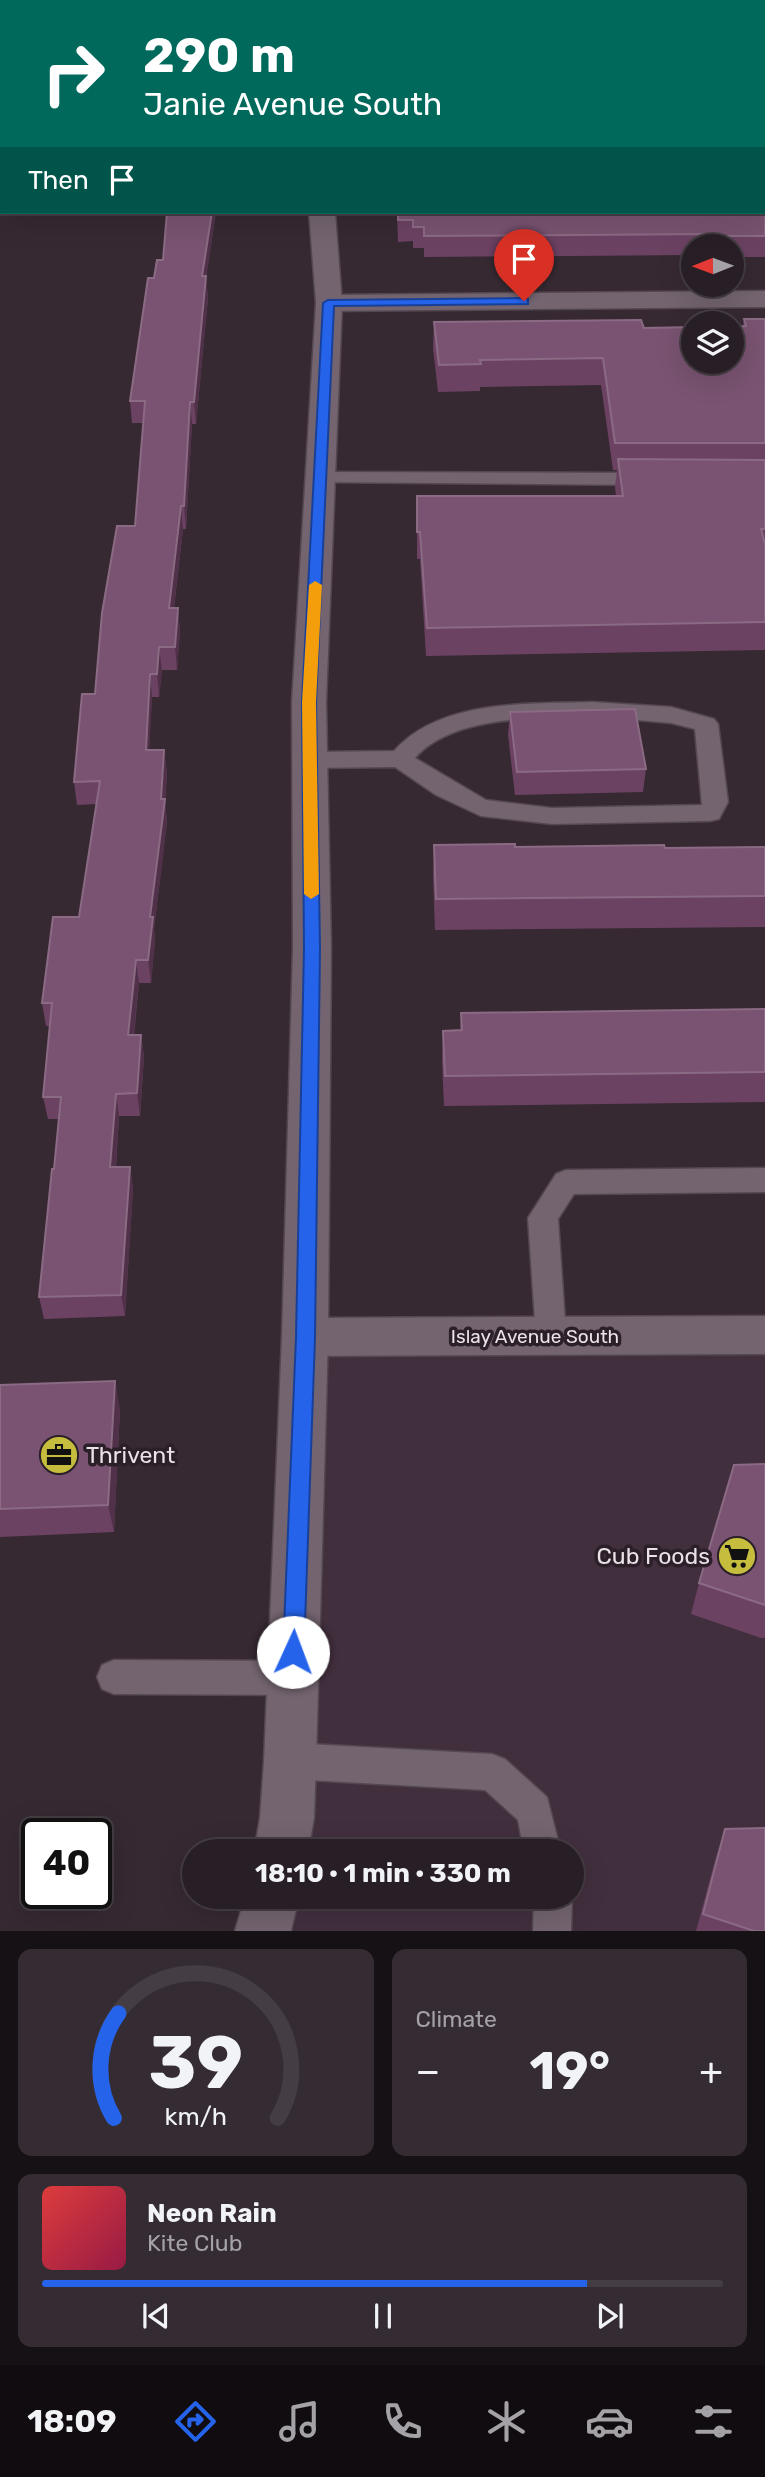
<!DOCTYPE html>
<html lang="en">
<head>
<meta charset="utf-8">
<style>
	body { margin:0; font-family:Rubik,sans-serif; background:#342c32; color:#f1f3f6; height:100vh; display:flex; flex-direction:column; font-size:26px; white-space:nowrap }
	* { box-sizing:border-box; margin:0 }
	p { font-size:23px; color:#a5a2a7 }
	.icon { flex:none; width:38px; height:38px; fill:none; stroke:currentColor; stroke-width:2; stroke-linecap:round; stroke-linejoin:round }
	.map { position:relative; height:1931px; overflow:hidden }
	.panel { display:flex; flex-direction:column; gap:18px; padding:18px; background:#161115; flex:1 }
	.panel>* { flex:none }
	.top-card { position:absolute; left:0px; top:0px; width:766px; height:214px; box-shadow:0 7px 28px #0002,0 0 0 2px #443d43; background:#00695c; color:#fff; overflow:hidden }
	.needle { width:46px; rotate:269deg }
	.fabs { position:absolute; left:681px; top:234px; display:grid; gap:14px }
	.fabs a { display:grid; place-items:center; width:63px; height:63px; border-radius:50%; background:#281f26; box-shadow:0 7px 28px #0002,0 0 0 2px #443d43; font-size:35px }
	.speed { position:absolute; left:21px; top:1818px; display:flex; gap:14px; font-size:35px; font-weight:700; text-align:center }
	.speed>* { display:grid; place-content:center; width:91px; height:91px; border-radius:50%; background:#281f26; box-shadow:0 7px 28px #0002,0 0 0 2px #443d43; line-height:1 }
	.speed .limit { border:4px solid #111; border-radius:10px; background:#fff; color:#111 }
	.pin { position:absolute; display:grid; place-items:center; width:60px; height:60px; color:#fff; margin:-72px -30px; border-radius:50% 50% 50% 0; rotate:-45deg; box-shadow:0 0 7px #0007 }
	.pin .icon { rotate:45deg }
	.me { position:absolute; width:77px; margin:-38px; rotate:2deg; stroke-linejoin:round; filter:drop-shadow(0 0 5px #0008) }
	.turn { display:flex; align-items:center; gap:24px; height:147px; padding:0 28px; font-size:32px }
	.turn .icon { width:91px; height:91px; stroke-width:2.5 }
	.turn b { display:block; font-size:49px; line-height:60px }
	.then { display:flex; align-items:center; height:66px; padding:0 28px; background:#0003; gap:14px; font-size:26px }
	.big { font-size:52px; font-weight:700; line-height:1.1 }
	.panel .card { flex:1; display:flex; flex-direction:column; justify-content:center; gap:10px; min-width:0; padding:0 24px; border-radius:14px; background:#342c32 }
	.panel .dial { align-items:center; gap:0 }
	.dial svg { height:182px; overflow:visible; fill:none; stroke:#443d43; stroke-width:7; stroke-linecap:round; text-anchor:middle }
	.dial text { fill:#f1f3f6; stroke:none }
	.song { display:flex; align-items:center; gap:21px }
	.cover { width:84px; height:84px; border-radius:10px; background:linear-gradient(135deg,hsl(0 70% 55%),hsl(340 70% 35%)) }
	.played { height:7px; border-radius:4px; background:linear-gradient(90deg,#2563eb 80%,#443d43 80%) }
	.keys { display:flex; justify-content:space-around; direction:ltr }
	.heat { display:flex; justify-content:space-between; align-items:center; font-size:38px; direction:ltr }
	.panel .tiles { flex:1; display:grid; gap:18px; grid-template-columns:1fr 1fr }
	.card:last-child { grid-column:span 2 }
	.trip { position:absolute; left:182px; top:1839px; width:402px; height:70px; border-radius:35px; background:#281f26; box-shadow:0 7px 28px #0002,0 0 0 2px #443d43; font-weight:700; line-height:70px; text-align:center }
	.tabs { display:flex; height:112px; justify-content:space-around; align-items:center; background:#100c0f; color:#a5a2a7 }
	.tabs .icon { width:49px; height:49px }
	.tabs .selected { color:#2563eb }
	.tabs b { font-size:32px; color:#f1f3f6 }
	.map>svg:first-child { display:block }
</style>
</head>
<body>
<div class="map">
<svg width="765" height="1931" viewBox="0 0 765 1931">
	<rect width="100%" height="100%" fill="#362932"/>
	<!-- built -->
	<path fill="#422f3e" d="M765,1335V1931H263L272,1897H572V1852L281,1851L305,1337Z"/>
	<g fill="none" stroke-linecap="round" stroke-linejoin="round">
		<!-- service casing -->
		<g stroke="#534750" stroke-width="3">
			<path id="service" d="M322,472L652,473L659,475L662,479L659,483L652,485L315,482L312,478L315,474Z
				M592,702L671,707L714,719L718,724L728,802L719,819L710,821L552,824L481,816L436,795L395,767L310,768L302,766L298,760L302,754L310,752L394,751C440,699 528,704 592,702ZM592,716L671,723L695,729L702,805L552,808L486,800L415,758C452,715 539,718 592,716Z
				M765,1168V1192L574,1194L558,1219L566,1336L562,1345L551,1349L540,1345L536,1336L528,1218L556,1174L566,1170Z
				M114,1660L292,1661L304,1666L309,1678L304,1690L292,1695L114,1694L102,1689L97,1677L102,1665Z
				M290,1743L492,1754L505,1759L547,1797L561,1852H524L518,1820L485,1790L290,1779L277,1774L272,1761L277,1748Z
				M534,1897H572L571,1931H533Z"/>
		</g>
		<!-- minor casing -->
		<g stroke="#534750" stroke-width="3">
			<path id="minor" d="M0,90H2V104H0Z
				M765,291V307L329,311L320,309L316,303L320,297L329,295Z
				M765,1316V1354L305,1356L289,1351L282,1337L289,1323L305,1318Z"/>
		</g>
		<!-- tertiary casing -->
		<g stroke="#534750" stroke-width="3">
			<path id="tertiary" d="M304,0H326V2H304Z
				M309,212H335L342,303L326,702L331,948L328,1337L316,1761L314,1818L308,1852H254L260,1818L264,1761L282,1337L293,948L292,702L316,303Z
				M245,1897H299L291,1931H235Z"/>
		</g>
		<!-- service -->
		<use href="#service" fill="#73646f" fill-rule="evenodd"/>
		<!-- minor -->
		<use href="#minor" fill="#73646f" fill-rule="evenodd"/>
		<!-- tertiary -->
		<use href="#tertiary" fill="#73646f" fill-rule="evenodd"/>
	</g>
	<!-- wall -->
	<path fill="#6c4263" d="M765,20V257H732V247H693V255L424,257V248H413V241L398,242L397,212H765Z
		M167,212H216L206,278L208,298L196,424H192L186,529H183L174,608H178L180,631L177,670H162L159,697H152L149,750H164L167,773L165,803L167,822L154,929L155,940L151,983H139L134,1035H141L144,1057L140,1116H119L116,1167H130L133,1189L125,1316L44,1319L39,1297L54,1169L59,1119H48L43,1097L50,1026H46L42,1003L79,917L97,804L77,805L74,782L135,526L143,423H132L130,401L154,278L163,260Z
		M744,319H765V650L426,656L420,559H417V496H616L615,487L617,470H613L601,385L480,387V391L438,392L433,348L434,322L644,328L743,326Z
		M510,712L646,769L643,792L515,795L508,735Z
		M434,845L515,847H765V927L435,930L433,876Z
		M765,1009V1102L444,1106L442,1061L443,1031H460L461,1013Z
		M0,1385L120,1409L114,1532L0,1537Z
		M765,1464V1638H761L691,1614L699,1583Z
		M725,1829L765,1931H696L716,1857Z"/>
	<!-- shaded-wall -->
	<path fill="#503149" d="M212,212H216L206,278L208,298L196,424L194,402L202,276Z
		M190,402L192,424L186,529L184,506Z
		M181,506L183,529L171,631L169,608Z
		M178,608L180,631L177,670L175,647Z
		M159,647L162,670L159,697L157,674Z
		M150,674L152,697L148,773L146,750Z
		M164,750L167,773L165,803L167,822L154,929L155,940L151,983L148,960L150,917L161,799Z
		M136,960L139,983L131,1058L128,1035Z
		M141,1035L144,1057L140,1116L137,1093Z
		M116,1094L119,1116L114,1190L110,1167Z
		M130,1167L133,1189L125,1316L121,1295Z
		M115,1381L120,1409L114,1532L108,1505Z"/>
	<!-- building -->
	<path fill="#795371" stroke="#8b6a84" stroke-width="2" d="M421,0H451V2H421Z
		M765,20V236H715L714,234L424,236V227H413V220H398V212H765Z
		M167,212H212L202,276H206L194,402H190L184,506H181L169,608H178L175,647H159L157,674H150L146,750H164L161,799H165L150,917H153L148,960H136L128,1035H141L137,1093L116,1094L110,1167H130L121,1295L39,1297L52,1169H54L61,1097H43L52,1003H42L53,917H79L100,781L74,782L82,694H95L102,613L117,526H135L145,401H130L148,278H154L157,260H163Z
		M744,319H765V443H615L603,358L480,360L481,364L439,365L434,322L641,320L644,328L693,327V362H732V327L746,326Z
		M618,459L765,460V529H761L765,544V622L427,628L420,532H417V496H623Z
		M635,709L646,769L517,772L510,712Z
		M515,844V847L664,845L665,848L765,847V896L436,899L434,845Z
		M765,1009V1072L445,1076L443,1031L462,1030L461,1013Z
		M115,1381L108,1505L0,1509V1385Z
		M765,1464V1605L699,1583L734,1465Z
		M765,1828V1931H754L703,1914L725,1829Z"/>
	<!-- route -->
	<path fill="#2563eb" stroke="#184099" stroke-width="2" d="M524,298L528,299V304L334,306L316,702L320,948L315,1337L304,1652L301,1659L293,1662L286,1659L283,1652L296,1337L304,948L302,702L323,303L328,300Z"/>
	<!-- slow -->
	<path fill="#f59e0b" d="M315,581L322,585L316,702L319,894L311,899L304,894L302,702L309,585Z"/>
	<!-- icons -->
	<defs>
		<g id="office-disc" transform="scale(2.0125)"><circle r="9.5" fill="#c6bc3d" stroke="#2b1f29"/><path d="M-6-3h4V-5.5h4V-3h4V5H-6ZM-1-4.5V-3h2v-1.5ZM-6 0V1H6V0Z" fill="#111"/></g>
		<g id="supermarket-disc" transform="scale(2.0125)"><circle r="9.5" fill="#c6bc3d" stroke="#2b1f29"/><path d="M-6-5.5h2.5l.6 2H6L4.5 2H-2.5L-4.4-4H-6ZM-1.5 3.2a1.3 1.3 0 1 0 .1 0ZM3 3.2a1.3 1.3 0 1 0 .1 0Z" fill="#111"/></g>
	</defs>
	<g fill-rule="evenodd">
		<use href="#office-disc" x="59" y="1455"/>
		<use href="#supermarket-disc" x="737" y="1556"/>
	</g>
	<g text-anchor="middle" stroke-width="7" stroke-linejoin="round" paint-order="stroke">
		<!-- street labels -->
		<g font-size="19" fill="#ebe2e8" stroke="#2b1f29">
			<text x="535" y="1343">Islay Avenue South</text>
		</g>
		<!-- near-poi labels -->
		<g font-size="23" fill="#ebe2e8" stroke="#2b1f29" text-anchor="start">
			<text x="86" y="1463">Thrivent</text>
			<text x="710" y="1564" text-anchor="end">Cub Foods</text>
		</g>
	</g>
</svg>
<div class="fabs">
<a><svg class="needle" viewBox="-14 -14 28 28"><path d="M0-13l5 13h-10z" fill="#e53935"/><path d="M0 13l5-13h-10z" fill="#a5a2a7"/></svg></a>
<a><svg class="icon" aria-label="layers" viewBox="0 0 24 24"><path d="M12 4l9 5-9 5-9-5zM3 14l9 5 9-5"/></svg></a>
</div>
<div class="speed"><div class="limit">40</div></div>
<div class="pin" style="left:524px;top:301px;background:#d93025"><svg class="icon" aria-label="arrive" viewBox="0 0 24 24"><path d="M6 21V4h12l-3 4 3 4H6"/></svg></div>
<svg class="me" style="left:293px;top:1652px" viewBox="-20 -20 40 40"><circle r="19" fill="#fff"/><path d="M0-13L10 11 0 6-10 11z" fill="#2563eb"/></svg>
<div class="trip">18:10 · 1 min · 330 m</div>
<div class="top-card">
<div class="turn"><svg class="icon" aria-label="right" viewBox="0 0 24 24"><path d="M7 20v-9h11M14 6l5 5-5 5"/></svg><div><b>290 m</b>Janie Avenue South</div></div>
<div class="then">Then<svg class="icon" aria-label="arrive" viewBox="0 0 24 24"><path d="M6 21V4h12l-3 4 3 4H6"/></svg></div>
</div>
</div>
<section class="panel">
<div class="tiles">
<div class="card dial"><svg viewBox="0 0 100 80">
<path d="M14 69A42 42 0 1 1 86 69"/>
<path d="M14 69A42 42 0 0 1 16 23" stroke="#2563eb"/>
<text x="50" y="56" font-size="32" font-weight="700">39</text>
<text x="50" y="72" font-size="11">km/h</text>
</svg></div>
<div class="card"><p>Climate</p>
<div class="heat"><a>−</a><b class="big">19°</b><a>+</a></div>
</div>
<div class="card">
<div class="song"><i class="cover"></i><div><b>Neon Rain</b><p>Kite Club</p></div></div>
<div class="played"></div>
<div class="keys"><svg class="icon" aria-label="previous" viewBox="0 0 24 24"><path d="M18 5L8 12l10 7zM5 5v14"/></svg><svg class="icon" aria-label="pause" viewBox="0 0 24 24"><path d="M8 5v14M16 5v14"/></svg><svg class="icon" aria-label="next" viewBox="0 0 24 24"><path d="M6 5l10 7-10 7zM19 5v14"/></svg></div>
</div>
</div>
</section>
<nav class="tabs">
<b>18:09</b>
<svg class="icon selected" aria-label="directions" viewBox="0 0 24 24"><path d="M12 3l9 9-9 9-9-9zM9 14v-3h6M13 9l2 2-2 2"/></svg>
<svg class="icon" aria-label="music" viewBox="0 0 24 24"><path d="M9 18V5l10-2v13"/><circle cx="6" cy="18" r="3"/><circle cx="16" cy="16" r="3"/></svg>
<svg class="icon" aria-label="phone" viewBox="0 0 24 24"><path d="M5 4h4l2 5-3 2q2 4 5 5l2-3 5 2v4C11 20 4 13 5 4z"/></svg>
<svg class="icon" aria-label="climate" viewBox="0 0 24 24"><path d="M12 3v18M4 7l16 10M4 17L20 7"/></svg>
<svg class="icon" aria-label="car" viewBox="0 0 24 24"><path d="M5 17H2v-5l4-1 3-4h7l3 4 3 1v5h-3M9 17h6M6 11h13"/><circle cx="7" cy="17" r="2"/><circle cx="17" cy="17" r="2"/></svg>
<svg class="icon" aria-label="filters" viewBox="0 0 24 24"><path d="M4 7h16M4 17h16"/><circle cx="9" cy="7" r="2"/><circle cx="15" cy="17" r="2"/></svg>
</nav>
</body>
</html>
